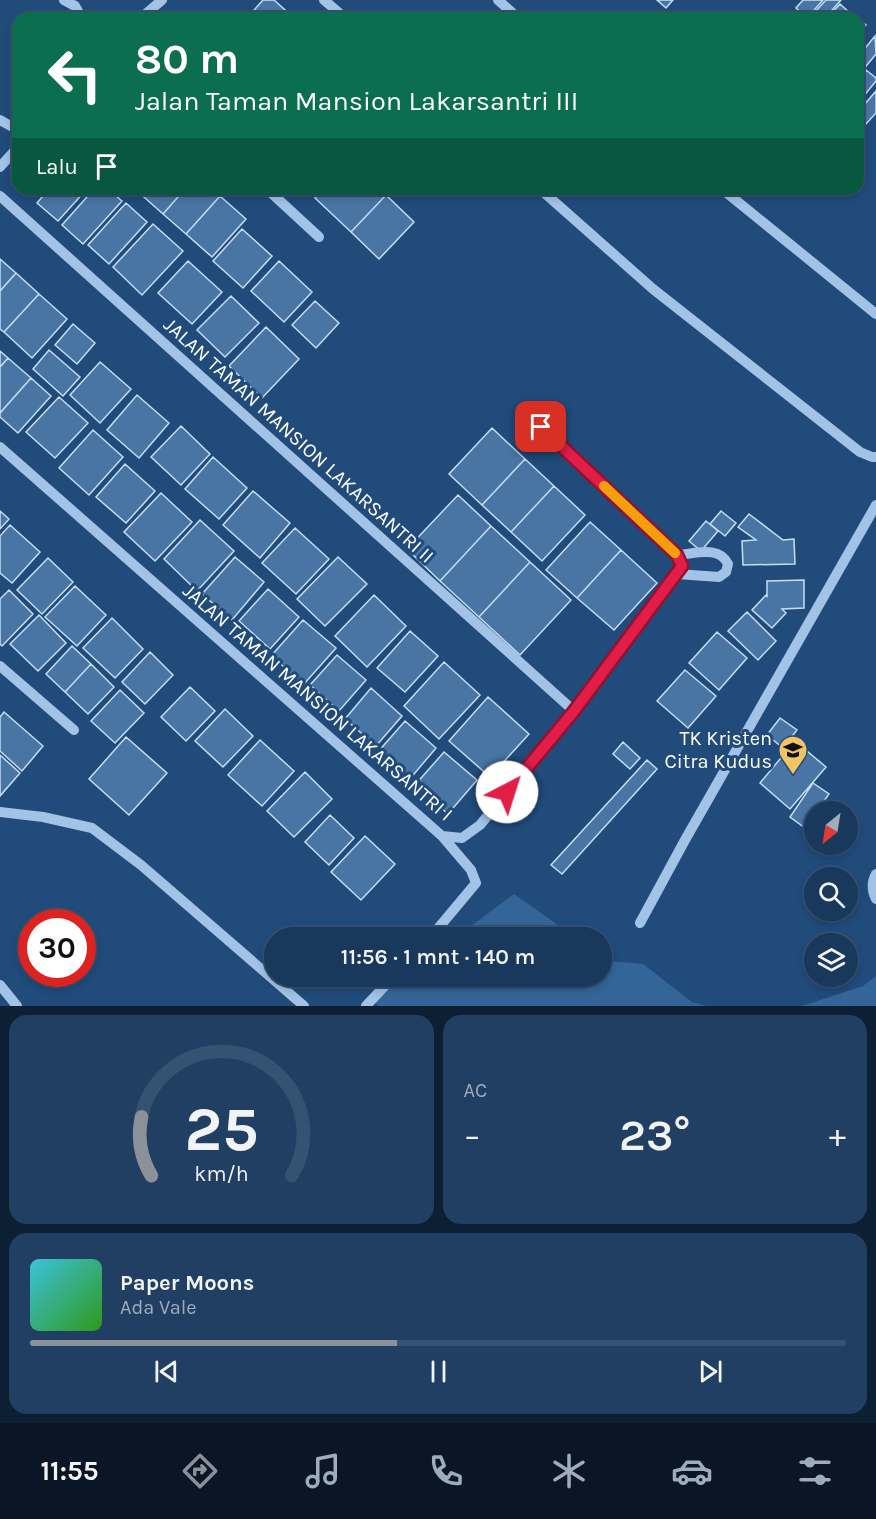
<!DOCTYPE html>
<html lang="id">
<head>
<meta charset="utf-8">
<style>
	body { margin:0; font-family:Karla,sans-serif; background:#213f62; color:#f1f3f6; height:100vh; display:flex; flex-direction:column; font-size:22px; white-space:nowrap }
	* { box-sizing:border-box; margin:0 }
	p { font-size:20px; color:#9facbb }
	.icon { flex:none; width:33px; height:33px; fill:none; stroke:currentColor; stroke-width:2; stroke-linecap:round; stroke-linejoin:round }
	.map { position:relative; height:1006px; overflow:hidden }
	.drawer { display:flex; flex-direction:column; gap:9px; padding:9px; background:#0d1f33; flex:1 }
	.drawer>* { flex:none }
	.guide { position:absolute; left:12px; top:12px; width:852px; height:183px; border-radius:18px; box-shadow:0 3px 9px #0003,0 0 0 2px #365272; background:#0b6e4f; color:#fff; overflow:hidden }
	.needle { width:39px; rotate:210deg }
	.controls { position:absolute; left:804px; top:801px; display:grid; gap:12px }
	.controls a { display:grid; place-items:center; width:54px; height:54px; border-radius:50%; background:#18385c; box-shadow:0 3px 9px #0003,0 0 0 2px #365272; font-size:30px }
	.speed { position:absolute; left:18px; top:909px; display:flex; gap:12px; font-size:30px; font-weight:700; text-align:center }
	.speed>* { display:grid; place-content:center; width:78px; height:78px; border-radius:50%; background:#18385c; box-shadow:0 3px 9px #0003,0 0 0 2px #365272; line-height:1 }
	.speed .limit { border:9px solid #d22; background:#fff; color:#111 }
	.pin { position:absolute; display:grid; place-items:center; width:51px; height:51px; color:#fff; margin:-26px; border-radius:12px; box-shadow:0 3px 9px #0006 }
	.me { position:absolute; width:66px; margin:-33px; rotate:40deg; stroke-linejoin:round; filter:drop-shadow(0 0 4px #0008) }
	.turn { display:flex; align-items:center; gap:21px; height:126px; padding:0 24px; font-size:27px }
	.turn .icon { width:78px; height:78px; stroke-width:2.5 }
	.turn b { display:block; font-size:42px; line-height:51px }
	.then { display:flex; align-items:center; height:57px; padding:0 24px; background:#0003; gap:12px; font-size:22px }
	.big { font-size:45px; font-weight:600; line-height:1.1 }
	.drawer .widget { flex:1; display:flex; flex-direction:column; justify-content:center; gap:9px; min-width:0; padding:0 21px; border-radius:18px; background:#213f62 }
	.drawer .dial { align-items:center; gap:0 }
	.dial svg { height:156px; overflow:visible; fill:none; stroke:#365272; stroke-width:7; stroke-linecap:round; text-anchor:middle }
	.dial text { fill:#f1f3f6; stroke:none }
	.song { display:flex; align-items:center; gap:18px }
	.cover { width:72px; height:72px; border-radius:9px; background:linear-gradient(135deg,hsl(190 70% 55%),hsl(110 70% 35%)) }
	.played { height:6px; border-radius:3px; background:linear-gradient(90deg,#8c9099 45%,#365272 45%) }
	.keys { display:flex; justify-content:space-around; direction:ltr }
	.heat { display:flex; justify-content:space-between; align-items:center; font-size:33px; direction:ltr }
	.drawer .tiles { flex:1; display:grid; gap:9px; grid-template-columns:1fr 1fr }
	.widget:last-child { grid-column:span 2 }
	.trip { position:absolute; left:264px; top:927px; width:348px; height:60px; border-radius:30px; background:#18385c; box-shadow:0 3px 9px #0003,0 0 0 2px #365272; font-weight:600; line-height:60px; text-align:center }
	.tabs { display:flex; height:96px; justify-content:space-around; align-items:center; background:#0a1625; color:#9facbb }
	.tabs .icon { width:42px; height:42px }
	.tabs .on { color:#8c9099 }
	.tabs b { font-size:27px; color:#f1f3f6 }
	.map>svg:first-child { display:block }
</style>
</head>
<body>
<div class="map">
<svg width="876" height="1006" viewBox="0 0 876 1006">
	<rect width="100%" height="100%" fill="#204b7b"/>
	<!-- green -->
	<path fill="#336599" d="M514,894L575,937H456Z
		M602,957L608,961L643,964L692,1002L707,1006H378L373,1000L404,977L602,976Z
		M876,976V1006H802L863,986Z"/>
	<!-- building -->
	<path fill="#4975a4" stroke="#c5ddf5" stroke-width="1.5" d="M263,0H274L294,18H247Z
		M657,0H673L666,8Z
		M803,0H823L807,18L796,8Z
		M826,0H841L825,18H813L811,16Z
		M840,4L849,12L844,18H827Z
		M852,12L866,25L858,34V18H847Z
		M875,36L876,54L858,76V57Z
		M866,70L876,78V81L858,103V81Z
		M876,91V113L865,125L858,119V112Z
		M49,189H87L58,221L37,203Z
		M94,189H108L122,201L83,244L62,225Z
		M135,189H185L163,214Z
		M185,189H212L220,196L186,234L163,214Z
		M323,189H379L386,195L351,232L315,198Z
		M386,195L414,222L379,259L351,232Z
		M220,196L246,219L212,257L186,234Z
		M126,203L147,222L109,264L88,245Z
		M153,224L183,251L142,295L113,267Z
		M242,229L272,256L243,288L213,261Z
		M0,259L16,273L0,291Z
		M188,261L222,292L192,324L158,293Z
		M279,261L312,292L284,322L251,291Z
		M16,273L39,294L4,332L0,329V291Z
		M39,294L67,319L32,358L4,332Z
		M231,296L259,323L225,357L197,330Z
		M315,301L339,323L316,348L292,325Z
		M73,324L95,343L77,364L55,345Z
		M266,327L299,359L262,398L229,366Z
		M49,350L80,377L63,396L33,369Z
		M0,351L8,358L0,367Z
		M8,358L31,378L0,413V367Z
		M100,362L131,389L100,423L70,395Z
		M31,378L51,396L18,433L0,417V413Z
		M137,395L169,423L139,458L107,430Z
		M59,397L88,423L55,458L26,432Z
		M181,426L210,454L181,485L151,457Z
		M492,428L525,459L482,505L449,474Z
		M93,430L123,457L89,495L59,468Z
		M213,457L247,488L219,519L185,489Z
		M525,459L554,486L511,532L482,505Z
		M125,464L155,491L126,523L96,497Z
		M554,486L585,515L542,561L511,532Z
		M253,491L290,523L260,558L223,525Z
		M161,493L192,522L155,561L124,532Z
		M458,495L491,526L440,581L407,549Z
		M0,511L9,519L0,529Z
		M721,511L736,523L725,536L710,524Z
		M749,514L783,540L794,539L795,564L743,565L742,541L756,540L738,527Z
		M200,520L234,551L197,591L164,559Z
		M706,521L718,531L701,551L689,541Z
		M590,522L621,550L577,598L546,570Z
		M10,525L40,552L12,583L0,573V536Z
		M491,526L530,562L479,617L440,581Z
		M295,528L329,559L296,594L262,563Z
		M621,550L657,583L614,630L577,598Z
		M235,557L264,582L232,620L202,594Z
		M338,557L367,584L325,626L297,599Z
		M48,558L73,582L42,614L17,590Z
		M530,562L571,600L520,655L479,617Z
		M804,580V608L782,609L786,613L772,628L752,610L766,595L767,596V581Z
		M75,586L106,615L77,646L45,617Z
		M268,589L299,617L270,649L239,621Z
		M9,590L33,614L2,646L0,644V599Z
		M374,595L406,626L367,667L335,636Z
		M747,612L776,641L758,660L728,631Z
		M39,615L66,643L38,671L10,644Z
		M112,618L143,649L115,678L83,648Z
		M303,620L336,648L304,684L271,656Z
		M410,631L438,656L405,692L377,668Z
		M717,632L747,658L719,690L689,663Z
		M72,646L91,664L65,692L46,674Z
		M150,652L173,675L145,704L122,682Z
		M337,655L366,680L339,711L310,685Z
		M444,662L480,695L439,739L404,706Z
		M91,664L114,687L88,714L65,692Z
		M685,670L716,696L688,728L657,701Z
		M190,687L215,711L186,741L161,717Z
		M371,688L402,716L376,746L345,719Z
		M120,690L144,713L115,743L91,721Z
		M488,697L529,734L490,777L449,741Z
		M225,709L253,736L223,767L195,741Z
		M4,712L43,746L22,771L0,751V717Z
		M780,718L797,730L783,748L767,735Z
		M405,721L436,748L409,780L377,753Z
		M126,737L167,773L129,815L89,779Z
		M260,740L294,771L262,806L228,775Z
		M795,741L826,767L790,809L760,783Z
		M623,742L640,758L630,769L613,754Z
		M444,752L477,780L448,814L415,785Z
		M0,755L20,773L0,796Z
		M647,760L657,769L562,874L551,865Z
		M305,772L332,799L294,837L267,811Z
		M813,783L829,794L805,828L790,817Z
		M828,803L840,812H822Z
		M330,815L354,838L329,865L305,842Z
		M365,836L395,864L361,900L331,872Z"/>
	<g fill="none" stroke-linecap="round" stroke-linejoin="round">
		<!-- minor -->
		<path stroke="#a2c3e6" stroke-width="10" d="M64,0L75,6L82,18
			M324,0L345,18
			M498,0L518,18
			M141,18L162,0
			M0,120L18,130
			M0,167L18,147
			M267,189L319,237
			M540,189L653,289L860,452L872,457H876
			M722,189L876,314
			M0,196L574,711
			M0,447L442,836L462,838L480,825L574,711L682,566L677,555L541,427
			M677,574L719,577L726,572L728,564C719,545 695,554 677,555
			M0,666L74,730
			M0,812L43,817L92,828L141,865L304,1006
			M876,874C871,883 872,891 876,899
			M640,923L685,840L876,505
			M430,938L476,883L471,870L442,836
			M0,985L17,1006
			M366,1006L394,976"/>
	</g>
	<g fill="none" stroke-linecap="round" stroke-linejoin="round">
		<!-- route casing -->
		<g stroke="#92132f" stroke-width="15">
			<path id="route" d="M507,792L574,711L682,566L677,555L541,427"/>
		</g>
		<!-- route -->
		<use href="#route" stroke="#e11d48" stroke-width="10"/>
		<!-- slow -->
		<path stroke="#f59e0b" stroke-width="10" d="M604,486L675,553"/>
	</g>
	<!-- icons -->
	<defs>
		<g id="school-pin" transform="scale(1.5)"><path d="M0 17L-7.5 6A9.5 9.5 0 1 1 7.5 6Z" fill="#f3c463" stroke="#204b7b"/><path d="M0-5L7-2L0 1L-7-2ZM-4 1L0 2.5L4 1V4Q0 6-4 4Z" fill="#111"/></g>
	</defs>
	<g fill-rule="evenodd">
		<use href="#school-pin" x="793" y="750"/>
	</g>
	<g text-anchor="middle" stroke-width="6" stroke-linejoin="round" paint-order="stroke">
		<!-- street labels -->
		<g font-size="20" fill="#fff" stroke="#204b7b">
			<text transform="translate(299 440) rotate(42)" y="7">JALAN TAMAN MANSION LAKARSANTRI II</text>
			<text transform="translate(318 702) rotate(41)" y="7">JALAN TAMAN MANSION LAKARSANTRI I</text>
		</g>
		<!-- poi labels -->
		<g font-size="20" fill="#fff" stroke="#204b7b" text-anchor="end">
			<text x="772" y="745">TK Kristen<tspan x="772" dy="23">Citra Kudus</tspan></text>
		</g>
	</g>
</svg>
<div class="controls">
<a><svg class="needle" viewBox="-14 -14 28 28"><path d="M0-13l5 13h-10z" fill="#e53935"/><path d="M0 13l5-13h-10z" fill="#9facbb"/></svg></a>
<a><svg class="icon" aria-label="search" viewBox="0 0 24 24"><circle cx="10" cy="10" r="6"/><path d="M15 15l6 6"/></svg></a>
<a><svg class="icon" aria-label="layers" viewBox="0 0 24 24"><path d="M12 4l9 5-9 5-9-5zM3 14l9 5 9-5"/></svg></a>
</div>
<div class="speed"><div class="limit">30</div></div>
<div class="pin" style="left:541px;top:427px;background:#d93025"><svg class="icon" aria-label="arrive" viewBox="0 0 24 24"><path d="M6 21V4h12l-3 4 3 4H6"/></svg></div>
<svg class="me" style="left:507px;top:792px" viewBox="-20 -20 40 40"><circle r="19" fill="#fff"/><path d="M0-13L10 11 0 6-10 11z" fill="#e11d48"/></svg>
<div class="trip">11:56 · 1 mnt · 140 m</div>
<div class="guide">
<div class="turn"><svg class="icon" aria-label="left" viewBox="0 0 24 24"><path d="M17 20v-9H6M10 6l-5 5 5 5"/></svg><div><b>80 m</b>Jalan Taman Mansion Lakarsantri III</div></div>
<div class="then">Lalu<svg class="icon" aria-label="arrive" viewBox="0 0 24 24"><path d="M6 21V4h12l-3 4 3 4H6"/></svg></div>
</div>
</div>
<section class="drawer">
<div class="tiles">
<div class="widget dial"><svg viewBox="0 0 100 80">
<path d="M14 69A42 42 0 1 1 86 69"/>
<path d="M14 69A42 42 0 0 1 9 39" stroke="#8c9099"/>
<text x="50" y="56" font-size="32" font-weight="700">25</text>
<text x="50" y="72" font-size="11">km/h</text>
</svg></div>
<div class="widget"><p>AC</p>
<div class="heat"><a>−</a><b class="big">23°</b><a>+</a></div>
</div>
<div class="widget">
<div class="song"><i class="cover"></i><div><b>Paper Moons</b><p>Ada Vale</p></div></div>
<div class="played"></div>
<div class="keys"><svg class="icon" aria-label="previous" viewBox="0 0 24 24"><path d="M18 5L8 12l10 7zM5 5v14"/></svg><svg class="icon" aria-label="pause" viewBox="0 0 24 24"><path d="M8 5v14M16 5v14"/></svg><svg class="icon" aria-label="next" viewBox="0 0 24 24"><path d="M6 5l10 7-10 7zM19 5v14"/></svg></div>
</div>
</div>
</section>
<nav class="tabs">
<b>11:55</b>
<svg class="icon on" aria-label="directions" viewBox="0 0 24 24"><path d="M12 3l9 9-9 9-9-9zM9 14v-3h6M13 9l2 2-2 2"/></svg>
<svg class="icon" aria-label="music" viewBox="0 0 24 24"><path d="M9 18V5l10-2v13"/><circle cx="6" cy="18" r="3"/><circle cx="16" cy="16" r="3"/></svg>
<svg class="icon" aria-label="phone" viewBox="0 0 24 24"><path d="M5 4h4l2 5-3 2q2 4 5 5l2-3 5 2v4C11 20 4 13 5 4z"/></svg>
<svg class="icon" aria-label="climate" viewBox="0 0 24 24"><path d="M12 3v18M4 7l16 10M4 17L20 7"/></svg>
<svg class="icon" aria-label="car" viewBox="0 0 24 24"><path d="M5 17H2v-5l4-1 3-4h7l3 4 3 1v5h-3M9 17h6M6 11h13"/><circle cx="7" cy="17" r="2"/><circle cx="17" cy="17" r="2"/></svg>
<svg class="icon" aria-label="filters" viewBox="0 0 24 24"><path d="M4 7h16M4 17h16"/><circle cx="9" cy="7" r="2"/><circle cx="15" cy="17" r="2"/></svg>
</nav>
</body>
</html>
